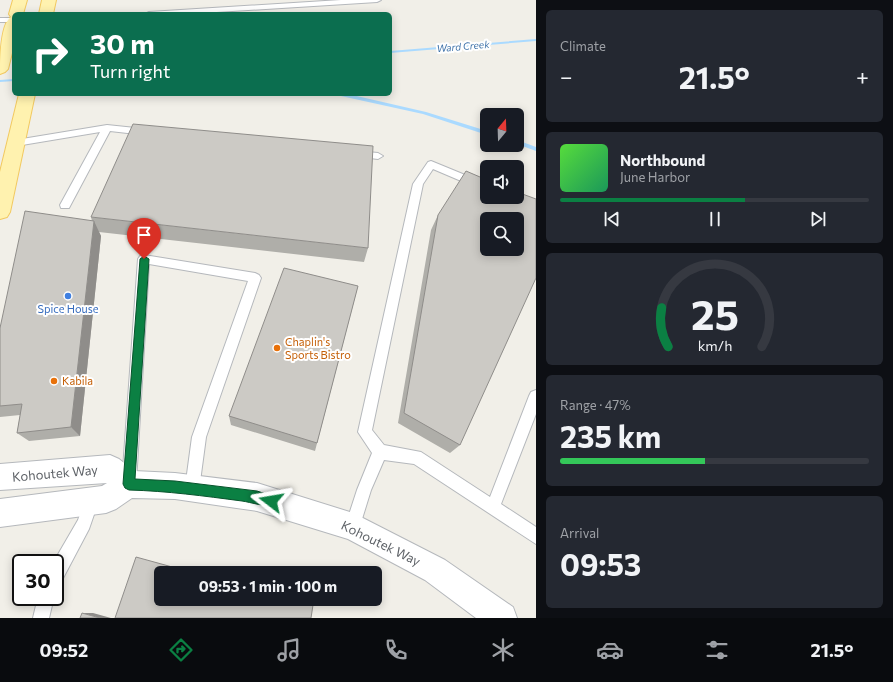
<!DOCTYPE html>
<html lang="en">
<head>
<meta charset="utf-8">
<style>
	body { margin:0; font-family:Commissioner,sans-serif; background:#242831; color:#f1f3f6; height:100vh; display:flex; flex-direction:column; font-size:15px; white-space:nowrap }
	* { box-sizing:border-box; margin:0 }
	p { font-size:13px; color:#9ea1a6 }
	.icon { flex:none; width:22px; height:22px; fill:none; stroke:currentColor; stroke-width:2; stroke-linecap:round; stroke-linejoin:round }
	.map { position:relative; flex:1; overflow:hidden }
	.drawer { display:flex; flex-direction:column; gap:10px; padding:10px; background:#0d0f14; width:357px }
	.drawer>* { flex:none }
	.hud { position:absolute; left:12px; top:12px; width:380px; height:84px; border-radius:6px; box-shadow:0 2px 10px #0003; background:#0b6e4f; color:#fff; overflow:hidden }
	.needle { width:26px; rotate:19deg }
	.tools { position:absolute; left:480px; top:108px; display:grid; gap:8px }
	.tools a { display:grid; place-items:center; width:44px; height:44px; border-radius:6px; background:#171b24; box-shadow:0 2px 10px #0003; font-size:20px }
	.speed { position:absolute; left:12px; top:554px; display:flex; gap:8px; font-size:20px; font-weight:700; text-align:center }
	.speed>* { display:grid; place-content:center; width:52px; height:52px; border-radius:50%; background:#171b24; box-shadow:0 2px 10px #0003; line-height:1 }
	.speed .limit { border:2px solid #111; border-radius:6px; background:#fff; color:#111 }
	.pin { position:absolute; display:grid; place-items:center; width:34px; height:34px; color:#fff; margin:-41px -17px; border-radius:50% 50% 50% 0; rotate:-45deg; box-shadow:0 0 4px #0007 }
	.pin .icon { rotate:45deg }
	.me { position:absolute; width:44px; margin:-22px; rotate:284deg; stroke-linejoin:round; filter:drop-shadow(0 0 3px #0008) }
	.turn { display:flex; align-items:center; gap:14px; height:84px; padding:0 12px; font-size:18px }
	.turn .icon { width:52px; height:52px; stroke-width:2.5 }
	.turn b { display:block; font-size:28px; line-height:34px }
	.big { font-size:30px; font-weight:700; line-height:1.1 }
	.drawer .tile { flex:1; display:flex; flex-direction:column; justify-content:center; gap:6px; min-width:0; padding:0 14px; border-radius:6px; background:#242831 }
	.drawer .dial { align-items:center; gap:0 }
	.dial svg { height:104px; overflow:visible; fill:none; stroke:#363941; stroke-width:7; stroke-linecap:round; text-anchor:middle }
	.dial text { fill:#f1f3f6; stroke:none }
	.song { display:flex; align-items:center; gap:12px }
	.cover { width:48px; height:48px; border-radius:6px; background:linear-gradient(135deg,hsl(110 70% 55%),hsl(150 70% 35%)) }
	.played { height:4px; border-radius:2px; background:linear-gradient(90deg,#0b8043 60%,#363941 60%) }
	.keys { display:flex; justify-content:space-around; direction:ltr }
	.heat { display:flex; justify-content:space-between; align-items:center; font-size:22px; direction:ltr }
	.charge { height:6px; border-radius:3px; background:linear-gradient(90deg,#34c759 47%,#363941 0) }
	.trip { position:absolute; left:154px; top:566px; width:228px; height:40px; border-radius:6px; background:#171b24; box-shadow:0 2px 10px #0003; font-weight:700; line-height:40px; text-align:center }
	.tabs { display:flex; height:64px; justify-content:space-around; align-items:center; background:#090b0e; color:#9ea1a6 }
	.tabs .icon { width:28px; height:28px }
	.tabs .selected { color:#0b8043 }
	.tabs b { font-size:18px; color:#f1f3f6 }
	main { display:flex; flex:1; min-height:0 }
	.map>svg:first-child { display:block }
</style>
</head>
<body>
<main>
<div class="map">
<svg width="536" height="618" viewBox="0 0 536 618">
	<rect width="100%" height="100%" fill="#f1efe8"/>
	<g fill="none" stroke-linecap="round" stroke-linejoin="round">
		<!-- stream -->
		<path fill="#aadaff" fill-rule="evenodd" d="M536,39V41L390,53V51Z
			M14,79V81L0,82V80Z
			M338,94H348L426,112L487,131V135L423,114L341,96Z
			M517,140L536,147V151L517,144Z"/>
		<!-- service casing -->
		<g stroke="#b5b8bc" stroke-width="2">
			<path id="service" d="M341,0H381L377,2L185,14H145L149,12Z
				M0,18H14V22H0Z
				M107,125L145,129L150,132L145,135L110,131L69,208H61L60,205L100,132L16,146L11,143L16,140Z
				M357,151L378,153L383,156L378,159L354,156L352,154L354,152Z
				M431,161L487,184V192L433,169L423,184L372,430L384,445L421,452L490,497L529,396L531,392L536,390V414L501,504L536,527V544L414,464L384,460L371,490L358,532L353,535L348,532L345,527L357,490L372,453L358,432L413,184L428,162Z
				M144,255L255,273L259,275L261,278L206,437L199,489L197,494L192,496L187,494L185,489L192,437L248,281L149,264L136,483L134,488L129,490L124,488L122,483L138,259L140,256Z
				M92,493L97,495L99,500L89,529L61,582L55,584V563H53L78,520L87,495Z
				M38,597H54L49,618H33Z"/>
		</g>
		<!-- minor casing -->
		<g stroke="#b5b8bc" stroke-width="2">
			<path id="minor" d="M110,455L119,459L134,471L175,473L257,483L353,513L445,560L513,607L517,618H476L425,580L348,539L257,511L175,499L132,498L116,509L106,513L0,527V499L102,486L107,483L0,490V464Z"/>
		</g>
		<!-- primary casing -->
		<g stroke="#f2c960" stroke-width="2">
			<path id="primary" d="M13,0H27L23,14H14V45L8,69L5,72L0,74C0,61 0,24 11,17L9,14Z
				M42,0H56L53,14H39Z
				M19,94H35L10,212L7,217L0,219V172Z"/>
		</g>
		<!-- service -->
		<use href="#service" fill="#fff" fill-rule="evenodd"/>
		<!-- minor -->
		<use href="#minor" fill="#fff" fill-rule="evenodd"/>
		<!-- primary -->
		<use href="#primary" fill="#fff2af" fill-rule="evenodd"/>
	</g>
	<!-- wall -->
	<path fill="#afaea9" d="M438,215L460,445L450,453L398,423L431,230Z
		M91,217L368,248L364,262L99,232L101,236L80,436L29,441L17,433L20,415L0,417V328L92,221Z
		M358,286L315,451L231,425L229,416Z"/>
	<!-- shaded-wall -->
	<path fill="#8f8d8a" d="M94,221L101,236L80,436L71,427Z
		M82,613H93L111,618H100Z"/>
	<!-- building -->
	<path fill="#cccac5" stroke="#8f8d8a" fill-rule="evenodd" d="M133,124L373,146L368,248L91,217Z
		M466,171L487,180V197H517V192L536,199V278L460,445L404,413L438,215ZM487,219H517V249H487Z
		M25,211L94,221L71,427L17,433L22,404L0,406V328Z
		M284,268L358,286L317,443L229,416Z
		M136,557L194,573H161V599H290L313,605L311,618H115Z
		M82,613L100,618H80Z"/>
	<!-- route -->
	<path fill="#0b8043" stroke="#07532c" d="M144,256L149,259L135,479L175,481L257,491L275,497L276,501L275,505C268,508 250,502 242,501C204,496 167,491 129,490L125,488L123,484L140,259Z"/>
	<!-- markers -->
	<circle fill="#3f7fe0" stroke="#fff" stroke-width="1.5" cx="68" cy="296" r="4"/>
	<g fill="#e8710a" stroke="#fff" stroke-width="1.5">
		<circle cx="277" cy="348" r="4"/>
		<circle cx="54" cy="381" r="4"/>
	</g>
	<g text-anchor="middle" stroke-width="4" stroke-linejoin="round" paint-order="stroke">
		<!-- far-water labels -->
		<g font-size="10" font-style="italic" fill="#4174aa" stroke="#fff">
			<text transform="translate(463 46) rotate(-5)" y="4">Ward Creek</text>
		</g>
		<!-- shop labels -->
		<g font-size="11" fill="#366cbe" stroke="#fff">
			<text x="68" y="313">Spice House</text>
		</g>
		<!-- food labels -->
		<g font-size="11" fill="#c56008" stroke="#fff" text-anchor="start">
			<text x="285" y="346">Chaplin's<tspan x="285" dy="13">Sports Bistro</tspan></text>
			<text x="62" y="385">Kabila</text>
		</g>
		<!-- near-street labels -->
		<g font-size="13" fill="#5f6368" stroke="#fff">
			<text transform="translate(55 473) rotate(-5)" y="5">Kohoutek Way</text>
			<text transform="translate(381 543) rotate(26)" y="5">Kohoutek Way</text>
		</g>
	</g>
</svg>
<div class="tools">
<a><svg class="needle" viewBox="-14 -14 28 28"><path d="M0-13l5 13h-10z" fill="#e53935"/><path d="M0 13l5-13h-10z" fill="#9ea1a6"/></svg></a>
<a><svg class="icon" aria-label="sound" viewBox="0 0 24 24"><path d="M4 9h4l5-4v14l-5-4H4zM17 9q2 3 0 6"/></svg></a>
<a><svg class="icon" aria-label="search" viewBox="0 0 24 24"><circle cx="10" cy="10" r="6"/><path d="M15 15l6 6"/></svg></a>
</div>
<div class="speed"><div class="limit">30</div></div>
<div class="pin" style="left:144px;top:259px;background:#d93025"><svg class="icon" aria-label="arrive" viewBox="0 0 24 24"><path d="M6 21V4h12l-3 4 3 4H6"/></svg></div>
<svg class="me" style="left:271px;top:501px" viewBox="-20 -20 40 40"><path d="M0-17L14 15 0 8-14 15z" fill="#0b8043" stroke="#fff" stroke-width="4"/></svg>
<div class="trip">09:53 · 1 min · 100 m</div>
<div class="hud">
<div class="turn"><svg class="icon" aria-label="right" viewBox="0 0 24 24"><path d="M7 20v-9h11M14 6l5 5-5 5"/></svg><div><b>30 m</b>Turn right</div></div>
</div>
</div>
<section class="drawer">
<div class="tile"><p>Climate</p>
<div class="heat"><a>−</a><b class="big">21.5°</b><a>+</a></div>
</div>
<div class="tile">
<div class="song"><i class="cover"></i><div><b>Northbound</b><p>June Harbor</p></div></div>
<div class="played"></div>
<div class="keys"><svg class="icon" aria-label="previous" viewBox="0 0 24 24"><path d="M18 5L8 12l10 7zM5 5v14"/></svg><svg class="icon" aria-label="pause" viewBox="0 0 24 24"><path d="M8 5v14M16 5v14"/></svg><svg class="icon" aria-label="next" viewBox="0 0 24 24"><path d="M6 5l10 7-10 7zM19 5v14"/></svg></div>
</div>
<div class="tile dial"><svg viewBox="0 0 100 80">
<path d="M14 69A42 42 0 1 1 86 69"/>
<path d="M14 69A42 42 0 0 1 9 39" stroke="#0b8043"/>
<text x="50" y="56" font-size="32" font-weight="700">25</text>
<text x="50" y="72" font-size="11">km/h</text>
</svg></div>
<div class="tile"><p>Range · 47%</p><b class="big">235 km</b><div class="charge"></div></div>
<div class="tile"><p>Arrival</p><b class="big">09:53</b></div>
</section>
</main>
<nav class="tabs">
<b>09:52</b>
<svg class="icon selected" aria-label="directions" viewBox="0 0 24 24"><path d="M12 3l9 9-9 9-9-9zM9 14v-3h6M13 9l2 2-2 2"/></svg>
<svg class="icon" aria-label="music" viewBox="0 0 24 24"><path d="M9 18V5l10-2v13"/><circle cx="6" cy="18" r="3"/><circle cx="16" cy="16" r="3"/></svg>
<svg class="icon" aria-label="phone" viewBox="0 0 24 24"><path d="M5 4h4l2 5-3 2q2 4 5 5l2-3 5 2v4C11 20 4 13 5 4z"/></svg>
<svg class="icon" aria-label="climate" viewBox="0 0 24 24"><path d="M12 3v18M4 7l16 10M4 17L20 7"/></svg>
<svg class="icon" aria-label="car" viewBox="0 0 24 24"><path d="M5 17H2v-5l4-1 3-4h7l3 4 3 1v5h-3M9 17h6M6 11h13"/><circle cx="7" cy="17" r="2"/><circle cx="17" cy="17" r="2"/></svg>
<svg class="icon" aria-label="filters" viewBox="0 0 24 24"><path d="M4 7h16M4 17h16"/><circle cx="9" cy="7" r="2"/><circle cx="15" cy="17" r="2"/></svg>
<b>21.5°</b>
</nav>
</body>
</html>
